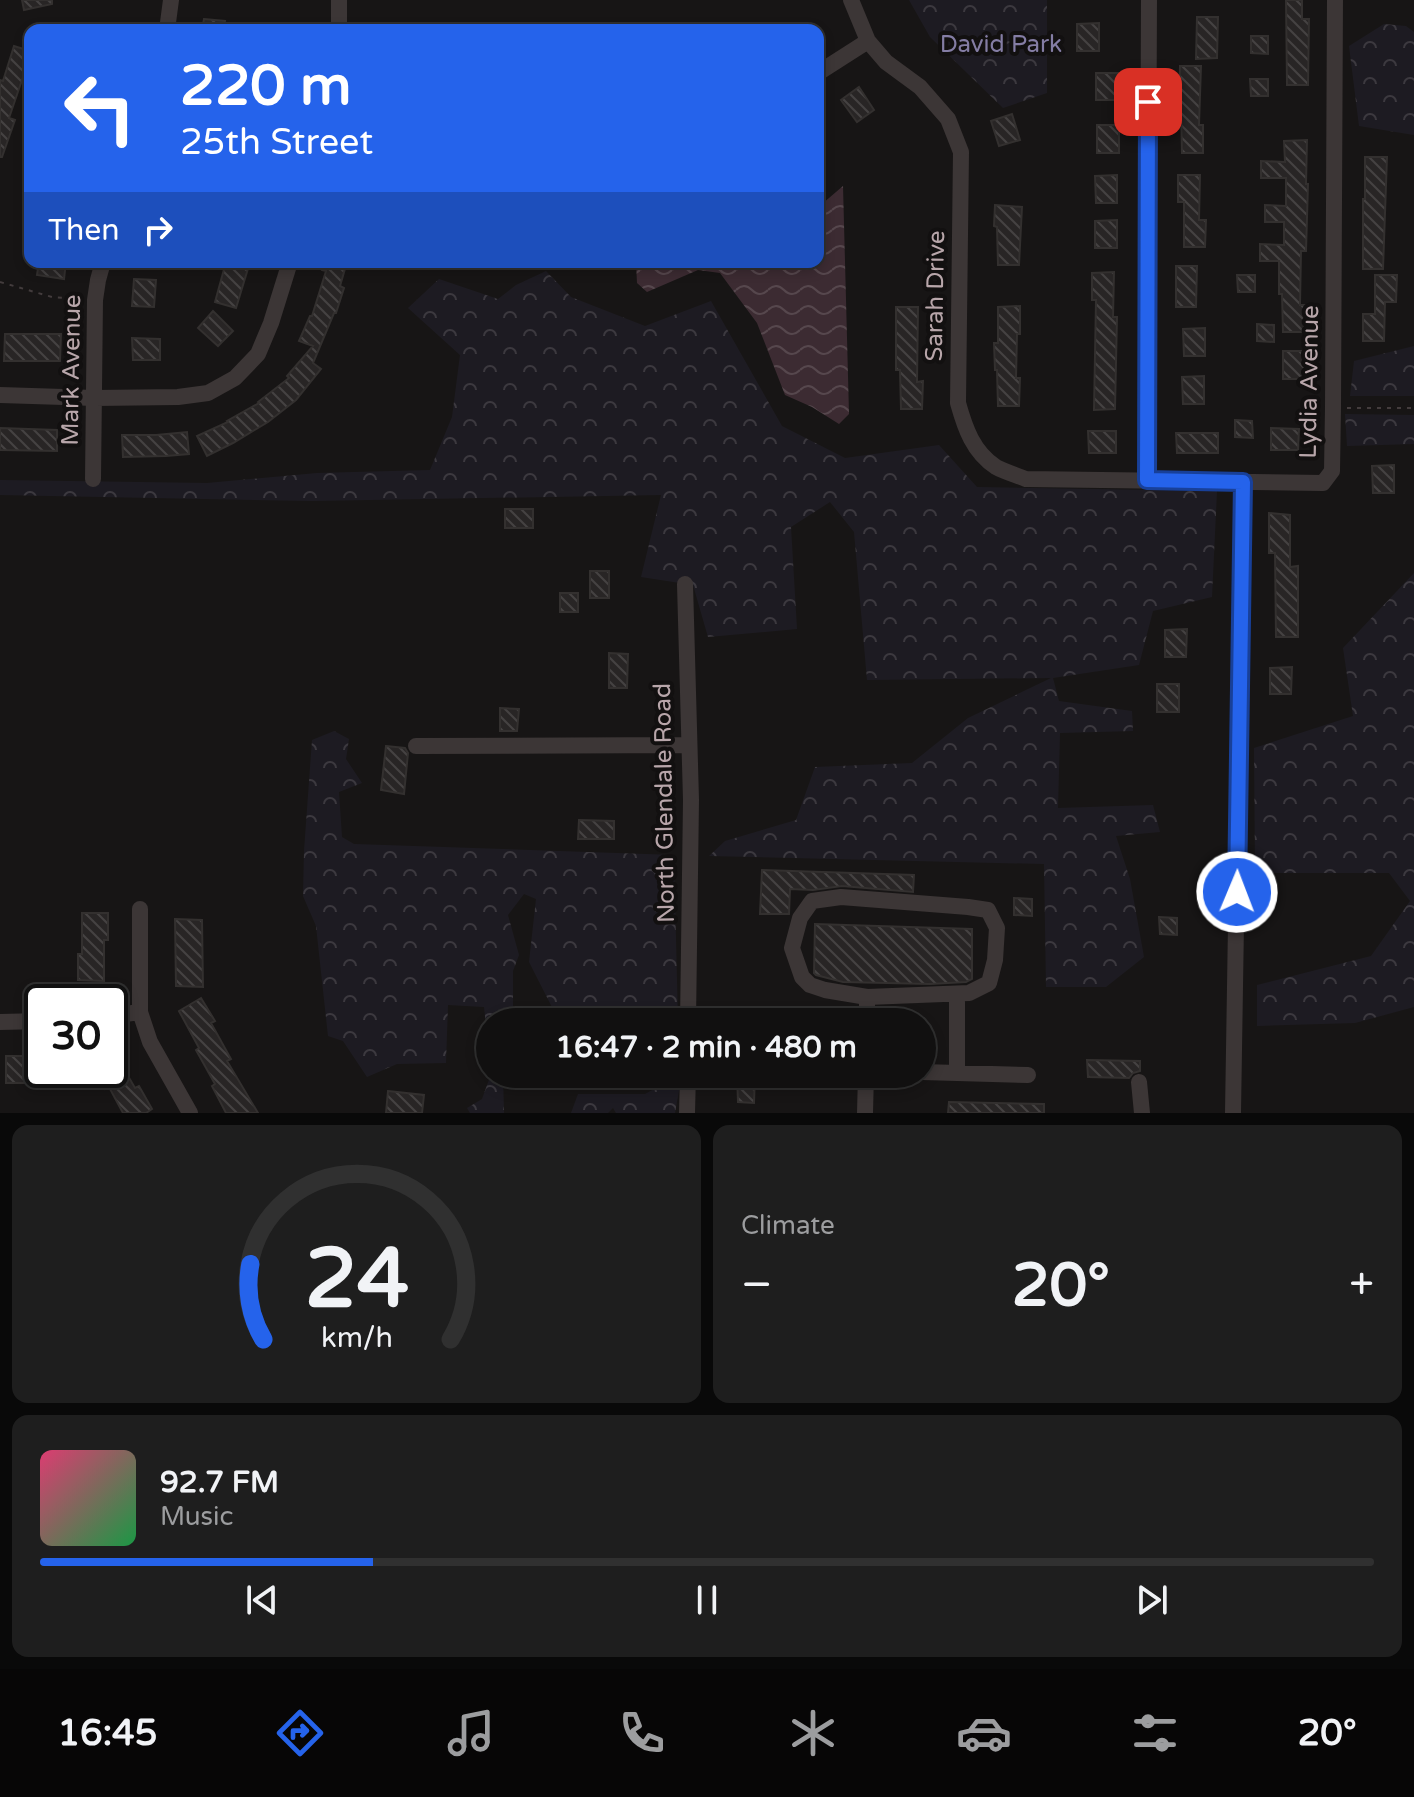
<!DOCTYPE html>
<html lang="en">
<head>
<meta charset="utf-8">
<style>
	body { margin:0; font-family:"Varela Round",sans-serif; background:#1e1e1e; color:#f1f3f6; height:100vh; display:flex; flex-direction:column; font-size:30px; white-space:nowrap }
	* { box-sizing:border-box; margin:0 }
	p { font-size:26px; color:#9c9d9f }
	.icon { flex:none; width:44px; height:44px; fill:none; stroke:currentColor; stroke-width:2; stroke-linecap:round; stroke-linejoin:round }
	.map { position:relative; height:1113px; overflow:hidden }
	.panel { display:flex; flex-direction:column; gap:12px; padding:12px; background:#090909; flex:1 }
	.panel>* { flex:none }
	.guide { position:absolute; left:24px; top:24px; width:800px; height:244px; border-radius:16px; box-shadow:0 4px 12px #0003,0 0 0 2px #303030; background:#2563eb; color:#fff; overflow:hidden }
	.speed { position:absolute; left:24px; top:984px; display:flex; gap:16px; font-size:40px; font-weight:700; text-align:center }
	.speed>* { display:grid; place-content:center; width:104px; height:104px; border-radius:50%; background:#111010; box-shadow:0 4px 12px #0003,0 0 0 2px #303030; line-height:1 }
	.speed .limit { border:4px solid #111; border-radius:12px; background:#fff; color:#111 }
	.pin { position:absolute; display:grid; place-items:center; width:68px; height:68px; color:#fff; margin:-34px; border-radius:16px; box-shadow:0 4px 12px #0006 }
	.me { position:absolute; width:88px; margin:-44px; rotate:1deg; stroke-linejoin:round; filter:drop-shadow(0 0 6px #0008) }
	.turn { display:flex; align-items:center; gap:28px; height:168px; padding:0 24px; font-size:36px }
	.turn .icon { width:104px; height:104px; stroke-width:2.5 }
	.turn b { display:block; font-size:56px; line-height:68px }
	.then { display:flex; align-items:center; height:76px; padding:0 24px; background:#0003; gap:16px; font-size:30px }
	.big { font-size:60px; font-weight:700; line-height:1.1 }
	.panel .card { flex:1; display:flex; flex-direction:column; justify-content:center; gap:12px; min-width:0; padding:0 28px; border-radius:16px; background:#1e1e1e }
	.panel .dial { align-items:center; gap:0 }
	.dial svg { height:208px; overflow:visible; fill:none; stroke:#303030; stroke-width:7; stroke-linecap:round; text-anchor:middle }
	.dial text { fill:#f1f3f6; stroke:none }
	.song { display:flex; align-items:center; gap:24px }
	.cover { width:96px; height:96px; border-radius:12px; background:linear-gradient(135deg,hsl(340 70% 55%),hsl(140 70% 35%)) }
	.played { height:8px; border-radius:4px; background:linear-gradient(90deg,#2563eb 25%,#303030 25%) }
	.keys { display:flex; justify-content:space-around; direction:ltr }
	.heat { display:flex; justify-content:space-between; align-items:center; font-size:44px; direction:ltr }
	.panel .tiles { flex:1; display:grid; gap:12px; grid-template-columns:1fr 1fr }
	.card:last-child { grid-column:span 2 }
	.trip { position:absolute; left:476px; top:1008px; width:460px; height:80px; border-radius:40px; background:#111010; box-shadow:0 4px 12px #0003,0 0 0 2px #303030; font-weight:700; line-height:80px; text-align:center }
	.dock { display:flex; height:128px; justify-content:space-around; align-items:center; background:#070606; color:#9c9d9f }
	.dock .icon { width:56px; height:56px }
	.dock .on { color:#2563eb }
	.dock b { font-size:36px; color:#f1f3f6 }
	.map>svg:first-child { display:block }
</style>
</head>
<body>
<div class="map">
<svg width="1414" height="1113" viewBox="0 0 1414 1113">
	<defs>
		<pattern id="forest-crowns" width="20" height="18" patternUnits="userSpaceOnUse" patternTransform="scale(2)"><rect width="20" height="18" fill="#1d1b22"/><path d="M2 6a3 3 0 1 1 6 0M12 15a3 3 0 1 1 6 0" fill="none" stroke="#3c393f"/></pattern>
		<pattern id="water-waves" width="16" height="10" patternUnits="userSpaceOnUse" patternTransform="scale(2)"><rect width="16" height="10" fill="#3c2b32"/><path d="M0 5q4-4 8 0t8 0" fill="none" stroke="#56474d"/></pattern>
		<pattern id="building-back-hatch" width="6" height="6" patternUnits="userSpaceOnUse" patternTransform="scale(2)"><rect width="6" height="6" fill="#282525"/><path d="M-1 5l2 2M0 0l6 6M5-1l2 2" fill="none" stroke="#454242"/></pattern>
	</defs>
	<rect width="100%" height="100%" fill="#171515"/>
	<!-- forest -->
	<path fill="url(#forest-crowns)" d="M909,0H1047V93L1003,108L930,37Z
		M1384,24L1406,26L1414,32V135L1359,126L1349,46Z
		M546,271L571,297L645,326L711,301L782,426L845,458L939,445L977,487L1217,491L1212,597L1153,611L1139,665L1053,678L1059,701L1132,711L1133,731L1060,733L1058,808L1153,805L1160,832L1116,836L1130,879L1144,957L1106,987H1046L1044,864L709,856L725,841L796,820L815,767L912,763L968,718L1051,678L867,680L854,532L830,502L791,527L797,629L708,637L693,585L641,577L661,495L312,501L0,495V480L207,483L317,473L430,470L452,417L460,355L408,308L439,279L498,299L516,285Z
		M1414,346V396H1350L1354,361Z
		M1345,414L1414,415V444L1347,446Z
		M1414,573V1007L1355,1023L1257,1026V985L1371,956L1410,901L1389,873H1255L1254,748L1353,716L1343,648Z
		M334,731L349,739L346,759L362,783L339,792L342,837L354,844L674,855L678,1022H568L558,1019L529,962L536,899L524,894L508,915L519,955L513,971V1022H490V1063L484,1007L448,1005L446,1063L397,1064L367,1077L343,1041L328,1036L316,926L303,896L304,851L312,740Z
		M491,1074H503L504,1113H470L467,1108L482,1099Z
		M666,1074H679L680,1085L675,1113H616L613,1108L608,1113H571L578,1094H645L669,1081Z"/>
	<!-- water -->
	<path fill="url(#water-waves)" d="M843,186L849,414L839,424L812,407L785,395L757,323L720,273L698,270L647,292L637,283L636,262H818V206L822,204Z"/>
	<!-- building -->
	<path fill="url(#building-back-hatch)" stroke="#33302f" stroke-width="2" d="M22,0H52V4L24,10Z
		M1286,0H1302V19H1309L1308,85H1287Z
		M1197,17H1218L1217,58L1196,59Z
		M204,19L225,21L224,30H202Z
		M1099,23V51H1077V24Z
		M1251,36H1268V54L1251,53Z
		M14,46L30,51V67L26,79L23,77L9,118L15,120L2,157H0V80L3,81Z
		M1180,66H1201L1199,125H1203V153H1182L1181,108H1179Z
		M1096,73H1118L1117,100H1096Z
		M1250,79H1268V96H1251Z
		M859,87L874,110L857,122L841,100Z
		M1012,114L1020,140L999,146L991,121Z
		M1097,125H1119V153H1097Z
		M1307,140L1306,184H1308L1306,251H1301L1300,305H1305L1304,332H1283L1282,294H1279V261H1260V244L1284,245V222H1265V205L1286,206V178H1261V161L1285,162L1284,141Z
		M1365,157H1387L1383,269H1363V199H1365Z
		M1117,175V203H1096L1095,176Z
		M1178,175H1200L1199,220H1206L1205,247H1184V202H1178Z
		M995,205L1022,207L1019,265H998L997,227L994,226Z
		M1117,220V248H1095V221Z
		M39,262H66L64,279L37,275Z
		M226,262H250L236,308L215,302Z
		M324,262H347L340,286L344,288L336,313H334L313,363L321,369L296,400L268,422L233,443L207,456L197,436L228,422L227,421L259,403L258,402L289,378L287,376L313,346L299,341L310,316H312L326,271L322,270Z
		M1176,266H1197L1196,307H1176Z
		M1114,272L1113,317H1117L1115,409L1094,410L1096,300H1092V273Z
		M1237,275H1255V292H1238Z
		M1375,275H1397L1396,302H1385L1384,341H1363V314H1375Z
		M134,279L156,280L154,307L132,306Z
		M1020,306V334H1017L1016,378H1020L1019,406H998L997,370H995L994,343H998V307Z
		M896,307H918L917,382L923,381L922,409H901L900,370H896Z
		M213,311L233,331L218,346L198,328Z
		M1257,324L1274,325V342L1257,341Z
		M1205,328V356H1184L1183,329Z
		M5,334H61L60,361H4Z
		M132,338L160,339V360H133Z
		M1283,351H1305L1304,379H1283Z
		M1204,376V404H1183L1182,377Z
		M1235,420L1252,421L1253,438L1235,437Z
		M0,428L57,430V451L0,450Z
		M1271,428L1299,429L1298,450H1271Z
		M1088,431H1116V453H1089Z
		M187,432L189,454L166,456L123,457L122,435H156Z
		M1176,433H1218V453H1177Z
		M1394,465V493H1373L1372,466Z
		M505,509H533V528H505Z
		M1269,513L1290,515V567L1298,566V637H1276L1275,553H1269Z
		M590,571H609V598H590Z
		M560,593H578V612H560Z
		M1187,629L1186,657H1165V630Z
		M609,653L628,654L627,688H609Z
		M1292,667L1291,694H1270V668Z
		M1157,684H1179V712H1157Z
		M500,708L519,709L517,731H500Z
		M386,746L405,748L408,753L404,794L381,790Z
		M579,820L614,821V839H578Z
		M762,870L914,875L913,892L842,886L813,890L790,889L789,914H760Z
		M1014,898L1032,899V916L1014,915Z
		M82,913H108V940H104V981L78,980V954H82Z
		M1159,917L1177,918V935L1160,934Z
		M175,919L202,920L203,987L176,986Z
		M815,924L972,929V979L966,982L930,984L843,982L816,975L814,973Z
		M201,998L215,1021L211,1023L231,1059L227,1061L258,1113H226L212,1086L215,1084L196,1050L199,1048L179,1011Z
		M110,1045L135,1088L139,1086L152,1109L146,1113H123L109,1087L105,1089L94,1070H110Z
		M6,1056H33V1083H6Z
		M1087,1060L1140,1061V1071L1133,1073L1129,1078L1088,1077Z
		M737,1074H755L754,1103L738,1102Z
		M388,1091L424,1095L422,1113H386Z
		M949,1102L1044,1104V1113H948Z"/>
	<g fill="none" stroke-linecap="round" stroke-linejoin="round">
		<!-- path -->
		<path stroke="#433c3d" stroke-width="2" stroke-dasharray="4 6" stroke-linecap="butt" d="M0,282L52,297L82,299
			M1347,408H1414"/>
		<!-- minor -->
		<path stroke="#3c3636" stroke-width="16" d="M851,0L868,41L886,62L920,87L948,119L961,152L958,403C965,428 973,452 996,467C1005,472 1016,475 1026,479L1323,483L1332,471L1333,408L1335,0
			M167,30L171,0
			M339,30V0
			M818,73L868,41
			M0,395L95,398L178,397L208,393L235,378L258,354L271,323L290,262
			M93,479L95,300L98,280L103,262
			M1147,480L1149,0
			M685,584L691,800L688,1022
			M416,746L688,745
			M841,897L968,907L988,910L997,928L995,960L989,983L969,993L867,997L825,990L810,985L802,977L792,948L800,918L812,901Z
			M140,909V1012L150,1042L190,1113
			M957,994V1073
			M110,1016L140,1012
			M0,1022L42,1021
			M867,1022V997
			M922,1072L1028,1075
			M1139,1082L1142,1113
			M687,1113L688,1074
			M865,1113L866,1074
			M1233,1113L1243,482"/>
	</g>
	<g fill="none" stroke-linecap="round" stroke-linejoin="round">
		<!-- route casing -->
		<g stroke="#184099" stroke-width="20">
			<path id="route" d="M1148,102L1147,480L1243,482L1237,892"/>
		</g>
		<!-- route -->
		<use href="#route" stroke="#2563eb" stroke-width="14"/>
	</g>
	<g text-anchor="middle" stroke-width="8" stroke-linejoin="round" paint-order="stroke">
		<!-- park labels -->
		<g font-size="24" fill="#847da4" stroke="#121010">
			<text x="1001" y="52">David Park</text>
		</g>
		<!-- street labels -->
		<g font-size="24" fill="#b8a6aa" stroke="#121010">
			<text transform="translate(935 296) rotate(-89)" y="8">Sarah Drive</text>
			<text transform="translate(71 370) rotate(-89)" y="8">Mark Avenue</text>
			<text transform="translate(1309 382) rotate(-89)" y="8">Lydia Avenue</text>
			<text transform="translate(664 803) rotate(-91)" y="8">North Glendale Road</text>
		</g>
	</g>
</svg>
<div class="speed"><div class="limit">30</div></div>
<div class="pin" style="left:1148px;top:102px;background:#d93025"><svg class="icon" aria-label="arrive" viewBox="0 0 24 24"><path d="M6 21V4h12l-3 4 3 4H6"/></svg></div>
<svg class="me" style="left:1237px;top:892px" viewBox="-20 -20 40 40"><circle r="17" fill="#2563eb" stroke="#fff" stroke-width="3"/><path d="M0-11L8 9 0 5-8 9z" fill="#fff"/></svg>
<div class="trip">16:47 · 2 min · 480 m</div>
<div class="guide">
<div class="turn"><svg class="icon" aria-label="left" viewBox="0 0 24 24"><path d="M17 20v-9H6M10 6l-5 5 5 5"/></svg><div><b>220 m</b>25th Street</div></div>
<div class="then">Then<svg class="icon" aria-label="right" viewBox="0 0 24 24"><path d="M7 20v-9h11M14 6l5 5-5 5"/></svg></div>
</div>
</div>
<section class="panel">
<div class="tiles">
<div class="card dial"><svg viewBox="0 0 100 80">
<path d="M14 69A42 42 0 1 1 86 69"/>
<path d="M14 69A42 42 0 0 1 9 40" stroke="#2563eb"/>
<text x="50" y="56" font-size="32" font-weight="700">24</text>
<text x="50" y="72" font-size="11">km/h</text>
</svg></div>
<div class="card"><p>Climate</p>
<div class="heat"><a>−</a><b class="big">20°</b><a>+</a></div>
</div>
<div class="card">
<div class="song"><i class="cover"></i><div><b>92.7 FM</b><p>Music</p></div></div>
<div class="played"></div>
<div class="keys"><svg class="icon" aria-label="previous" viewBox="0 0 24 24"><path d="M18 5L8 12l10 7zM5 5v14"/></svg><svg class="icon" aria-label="pause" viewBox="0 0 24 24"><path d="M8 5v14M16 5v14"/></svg><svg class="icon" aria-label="next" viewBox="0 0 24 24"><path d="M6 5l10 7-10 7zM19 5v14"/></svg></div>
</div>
</div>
</section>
<nav class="dock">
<b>16:45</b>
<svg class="icon on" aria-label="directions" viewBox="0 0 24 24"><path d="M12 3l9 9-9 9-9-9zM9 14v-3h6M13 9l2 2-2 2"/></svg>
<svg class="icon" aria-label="music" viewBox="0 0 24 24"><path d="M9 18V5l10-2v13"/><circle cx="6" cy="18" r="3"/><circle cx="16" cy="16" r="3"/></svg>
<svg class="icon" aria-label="phone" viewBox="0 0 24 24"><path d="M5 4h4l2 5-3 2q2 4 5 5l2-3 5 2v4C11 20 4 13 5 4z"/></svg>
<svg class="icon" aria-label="climate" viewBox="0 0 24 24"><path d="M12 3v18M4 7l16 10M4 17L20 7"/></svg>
<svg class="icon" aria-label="car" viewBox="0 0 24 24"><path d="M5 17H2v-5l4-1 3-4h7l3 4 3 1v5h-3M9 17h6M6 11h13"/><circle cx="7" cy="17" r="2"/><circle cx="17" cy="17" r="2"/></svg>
<svg class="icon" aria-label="filters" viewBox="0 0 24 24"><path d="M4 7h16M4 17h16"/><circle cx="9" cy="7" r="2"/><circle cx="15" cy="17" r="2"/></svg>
<b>20°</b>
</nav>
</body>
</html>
